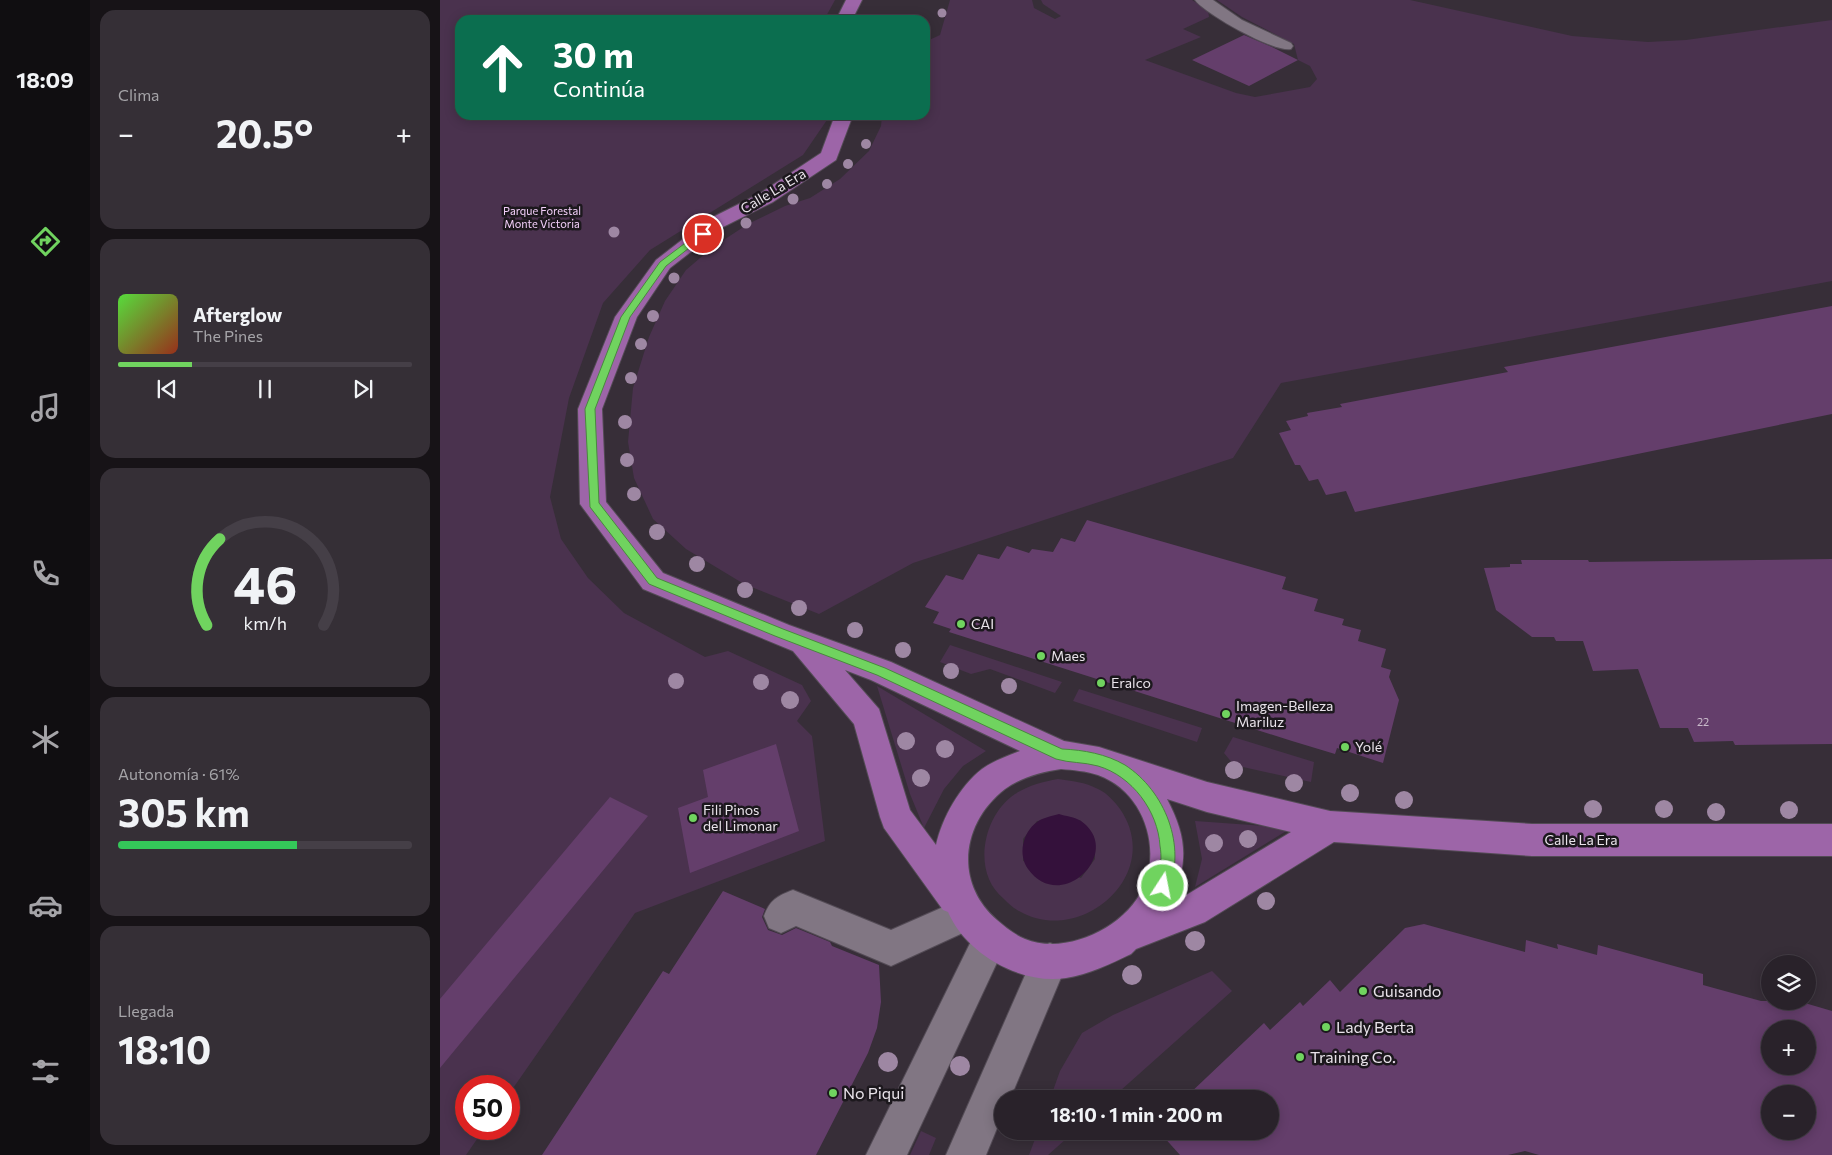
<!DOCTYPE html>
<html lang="es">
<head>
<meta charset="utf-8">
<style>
	body { margin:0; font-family:Commissioner,sans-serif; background:#352f36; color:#f1f3f6; height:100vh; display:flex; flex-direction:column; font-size:19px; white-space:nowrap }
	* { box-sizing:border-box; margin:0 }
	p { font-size:16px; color:#a5a4a8 }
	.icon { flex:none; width:28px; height:28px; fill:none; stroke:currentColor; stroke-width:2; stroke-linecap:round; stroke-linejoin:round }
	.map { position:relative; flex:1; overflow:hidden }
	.drawer { display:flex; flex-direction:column; gap:10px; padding:10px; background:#171317; width:350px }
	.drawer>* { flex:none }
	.top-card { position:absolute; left:15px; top:15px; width:475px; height:105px; border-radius:15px; box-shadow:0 2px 12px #0003,0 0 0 1px #453f47; background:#0b6e4f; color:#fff; overflow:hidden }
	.tools { position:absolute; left:1321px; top:955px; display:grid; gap:10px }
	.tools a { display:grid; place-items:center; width:55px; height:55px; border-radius:50%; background:#29222a; box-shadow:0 2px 12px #0003,0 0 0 1px #453f47; font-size:25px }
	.speed { position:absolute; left:15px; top:1075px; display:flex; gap:10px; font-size:25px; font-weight:700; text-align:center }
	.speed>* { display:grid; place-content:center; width:65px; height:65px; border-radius:50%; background:#29222a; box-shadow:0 2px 12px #0003,0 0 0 1px #453f47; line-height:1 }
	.speed .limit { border:8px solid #d22; background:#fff; color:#111 }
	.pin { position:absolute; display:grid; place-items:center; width:42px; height:42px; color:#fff; margin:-21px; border:2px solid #fff; border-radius:50%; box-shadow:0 1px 5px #0007 }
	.me { position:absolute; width:55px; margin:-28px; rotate:11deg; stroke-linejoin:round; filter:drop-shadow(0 0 4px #0008) }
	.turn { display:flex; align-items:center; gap:18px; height:105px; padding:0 15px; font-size:22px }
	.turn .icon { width:65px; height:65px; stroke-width:2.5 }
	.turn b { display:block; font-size:35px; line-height:42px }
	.big { font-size:38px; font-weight:700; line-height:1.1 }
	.drawer .tile { flex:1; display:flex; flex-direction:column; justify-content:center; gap:8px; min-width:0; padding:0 18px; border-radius:15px; background:#352f36 }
	.drawer .dial { align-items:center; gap:0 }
	.dial svg { height:130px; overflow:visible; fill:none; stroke:#453f47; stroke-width:7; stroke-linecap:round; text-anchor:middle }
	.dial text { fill:#f1f3f6; stroke:none }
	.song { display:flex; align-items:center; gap:15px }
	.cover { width:60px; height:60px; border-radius:8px; background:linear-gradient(135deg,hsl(110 70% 55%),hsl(10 70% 35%)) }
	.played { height:5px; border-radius:2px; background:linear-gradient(90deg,#70d35f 25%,#453f47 25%) }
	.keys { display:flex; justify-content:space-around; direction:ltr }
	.heat { display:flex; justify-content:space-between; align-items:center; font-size:28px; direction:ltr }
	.charge { height:8px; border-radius:4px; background:linear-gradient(90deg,#34c759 61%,#453f47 0) }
	.trip { position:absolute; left:554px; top:1090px; width:285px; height:50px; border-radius:25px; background:#29222a; box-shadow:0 2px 12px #0003,0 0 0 1px #453f47; font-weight:700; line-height:50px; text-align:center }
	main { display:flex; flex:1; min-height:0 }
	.menu { display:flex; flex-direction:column; width:90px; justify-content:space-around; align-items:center; background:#100e11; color:#a5a4a8 }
	.menu .icon { width:35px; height:35px }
	.menu .selected { color:#70d35f }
	.menu b { font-size:22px; color:#f1f3f6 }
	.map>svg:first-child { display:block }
</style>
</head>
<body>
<main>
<nav class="menu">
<b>18:09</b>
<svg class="icon selected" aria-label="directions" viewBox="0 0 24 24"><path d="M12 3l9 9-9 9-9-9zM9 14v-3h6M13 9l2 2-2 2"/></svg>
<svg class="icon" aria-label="music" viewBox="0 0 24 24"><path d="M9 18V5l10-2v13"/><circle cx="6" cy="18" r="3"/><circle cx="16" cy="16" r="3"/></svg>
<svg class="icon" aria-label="phone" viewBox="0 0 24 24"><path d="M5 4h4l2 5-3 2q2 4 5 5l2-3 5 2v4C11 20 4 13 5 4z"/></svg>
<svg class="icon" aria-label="climate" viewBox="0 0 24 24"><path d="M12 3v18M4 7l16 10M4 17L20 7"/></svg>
<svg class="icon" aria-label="car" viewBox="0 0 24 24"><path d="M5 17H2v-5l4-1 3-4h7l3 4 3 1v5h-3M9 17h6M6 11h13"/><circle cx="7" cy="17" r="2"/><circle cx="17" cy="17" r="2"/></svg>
<svg class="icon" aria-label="filters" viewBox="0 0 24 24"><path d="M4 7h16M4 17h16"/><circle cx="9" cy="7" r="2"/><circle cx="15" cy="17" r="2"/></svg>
</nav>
<section class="drawer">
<div class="tile"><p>Clima</p>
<div class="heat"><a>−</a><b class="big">20.5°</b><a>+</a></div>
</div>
<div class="tile">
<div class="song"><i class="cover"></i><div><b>Afterglow</b><p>The Pines</p></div></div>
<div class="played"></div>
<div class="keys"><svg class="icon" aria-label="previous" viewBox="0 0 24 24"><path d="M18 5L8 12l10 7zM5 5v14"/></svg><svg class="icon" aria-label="pause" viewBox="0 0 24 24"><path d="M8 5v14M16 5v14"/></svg><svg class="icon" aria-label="next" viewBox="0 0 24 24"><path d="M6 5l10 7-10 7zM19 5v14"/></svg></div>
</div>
<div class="tile dial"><svg viewBox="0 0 100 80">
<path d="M14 69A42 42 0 1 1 86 69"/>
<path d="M14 69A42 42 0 0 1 22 16" stroke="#70d35f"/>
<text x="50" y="56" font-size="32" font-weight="700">46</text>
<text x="50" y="72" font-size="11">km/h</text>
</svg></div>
<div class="tile"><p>Autonomía · 61%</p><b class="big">305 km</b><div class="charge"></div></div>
<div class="tile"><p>Llegada</p><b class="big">18:10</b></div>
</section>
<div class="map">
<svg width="1392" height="1155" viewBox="0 0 1392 1155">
	<rect width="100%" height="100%" fill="#372e38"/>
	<!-- green -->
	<path fill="#4a324e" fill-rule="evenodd" d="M0,0H395L384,20H20V115H388L389,117L363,155L210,250L163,303L129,398L110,497L121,539L148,578L184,613L265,657L288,651L362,685L371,701L357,721L372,736L385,841L195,913L69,1094V1086H26V1129H44L26,1155H0Z
		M510,0H592L594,8L615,19L621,16L603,4L601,0H752L768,10L769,17L743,29L761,37L705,60L796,93L815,97L870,87L877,79L870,66L858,60L854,44L802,17L777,0H970L1132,36L1208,42L1246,40L1392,20V281L841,383L793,458L473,563L379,614L304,584L246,549L213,519L194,478L188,442L193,388L209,337L225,301L246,270L273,247L308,224L345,206L370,198L400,179L429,151L441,126L442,115H485V42L500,35Z
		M510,645L622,682L615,693L550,669L531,674L500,662Z
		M437,686L546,751L523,766L504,789L484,828L470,794Z
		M639,689L762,728L757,742L633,701Z
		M793,737L874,762L871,782L794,765L784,753Z
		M618,779C632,781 645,782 658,789C667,793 675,802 680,809C725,874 641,947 579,911C573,908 568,903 564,899C531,873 543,815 575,794C589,785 603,782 618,779ZM640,820L654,837L655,859L641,878L583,861V839L597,821Z
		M755,821L851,828L755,887L762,859Z
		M772,971L792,991L671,1099H610L620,1071L642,1033L673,1015Z
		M481,1131L496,1138L489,1155H470Z
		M598,1131H635L608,1155H589Z"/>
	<!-- water -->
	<path fill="#34113b" d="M619,814C625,816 635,817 641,821C685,852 621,915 588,869C578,855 582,833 597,822C602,818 612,816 619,814Z"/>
	<!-- building -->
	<path fill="#643e6b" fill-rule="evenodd" d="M804,35L832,47L858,60L809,86L752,60Z
		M1392,306V414L915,512L906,491L886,495L878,479L869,481L860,465H855L839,433L851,430L846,421L868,416L867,413L902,407L900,404L1068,372L1064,367Z
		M647,520L846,577L842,589L878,599L874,611L904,619L902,625L921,630L918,641L946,649L941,667L951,670L949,677L959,700L943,763L897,748L895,754L852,741L509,632L511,629L493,623L499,612L485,607L506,575L523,580L538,554L559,559L567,546L589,553L592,549L613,552L621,538L635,542Z
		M1392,559V744L1295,745L1293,741L1254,742L1248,728H1220L1198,669L1153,671L1143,641H1116L1114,637H1092L1056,610L1044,568L1070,567V564H1082L1081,560H1148L1149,562Z
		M336,744L359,831L250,873L238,808L268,797L263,770Z
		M170,797L208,816L0,1068V999Z
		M283,891L325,909L322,917L328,930L342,935L356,928L390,942L392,946L439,965L441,1002L437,1028L428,1053L376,1155H102L223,971L229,974Z
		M984,924L1085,952L1086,940L1118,949L1117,944L1157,955L1158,945L1263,974V985L1321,1001H1358L1392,1011V1155H1099L1085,1151L1068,1155H740L722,1135L726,1131H830V1099H749L747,1096L824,1023L830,1030L860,1002L863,1006L890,980L900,992L965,928ZM1330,1029H1368V1066H1330ZM1330,1094H1368V1131H1330Z"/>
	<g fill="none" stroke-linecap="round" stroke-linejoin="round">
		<!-- minor casing -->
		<g stroke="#534b55" stroke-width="2">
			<path id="minor" d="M755,0H773L802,20L851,43L853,46L851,49C835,53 765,14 755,0Z
				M353,890L451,930L526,897L538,902L543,914L538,926L451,966L356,926L341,933L329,928L324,916C330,900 337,896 353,890Z
				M550,921L562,927L568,939L467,1155H426L538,927Z
				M610,943L623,948L628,961L570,1099H562V1116L546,1155H506L597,948Z"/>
		</g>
		<!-- major casing -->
		<g stroke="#534b55" stroke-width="2">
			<path id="major" d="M406,0H422L412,20H396Z
				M395,115H413L396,160L333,202L283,227L230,268L197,317L162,409L166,502L223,573L349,625L451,662L624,741L659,747L767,782L890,811L1092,824H1392V856H1092L894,842L765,922L696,949L691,954C670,964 650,974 626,978C581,985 526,954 508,912L503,910L444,828L440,817L414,724L353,651L203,589L140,504L138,409L175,317L216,260L269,219L319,194L381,153ZM405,670L431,680L580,751C567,756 553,761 542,769C520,786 502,818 496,845L470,810L439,709ZM621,769C633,770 646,771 658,775C703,791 722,847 703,888C686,927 626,956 585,939C575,935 565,927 557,920C514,883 521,823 565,789C582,777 601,772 621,769ZM727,799L767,812L851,832L743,897L733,901C748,860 747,837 727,799Z"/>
		</g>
		<!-- minor -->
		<use href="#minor" fill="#817683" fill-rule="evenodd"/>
		<!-- major -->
		<use href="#major" fill="#9d65a8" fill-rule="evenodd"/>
	</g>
	<!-- trees -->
	<g fill="#9e87a3">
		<circle cx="502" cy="13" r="4.5"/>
		<circle cx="426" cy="144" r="5"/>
		<circle cx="408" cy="164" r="5"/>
		<circle cx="387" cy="184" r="5"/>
		<circle cx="353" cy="199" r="5.5"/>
		<circle cx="306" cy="223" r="5.5"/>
		<circle cx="174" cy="232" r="5.5"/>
		<circle cx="262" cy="249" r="5.5"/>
		<circle cx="234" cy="278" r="5.5"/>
		<circle cx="213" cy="316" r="6"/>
		<circle cx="201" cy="344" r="6"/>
		<circle cx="191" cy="378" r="6"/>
		<circle cx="185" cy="422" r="7"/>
		<circle cx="187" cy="460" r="7"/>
		<circle cx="194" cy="494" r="7"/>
		<circle cx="217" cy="532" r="8"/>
		<circle cx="257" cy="564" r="8"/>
		<circle cx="305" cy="590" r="8"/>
		<circle cx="359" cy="608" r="8"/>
		<circle cx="415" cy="630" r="8"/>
		<circle cx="463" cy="650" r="8"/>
		<circle cx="511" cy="671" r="8"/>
		<circle cx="236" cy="681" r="8"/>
		<circle cx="321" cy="682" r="8"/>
		<circle cx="569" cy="686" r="8"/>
		<circle cx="350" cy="700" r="9"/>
		<circle cx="466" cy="741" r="9"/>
		<circle cx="505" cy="749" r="9"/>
		<circle cx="794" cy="770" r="9"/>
		<circle cx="481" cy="778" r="9"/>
		<circle cx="854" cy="783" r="9"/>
		<circle cx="910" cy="793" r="9"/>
		<circle cx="964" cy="800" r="9"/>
		<circle cx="1153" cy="809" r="9"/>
		<circle cx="1224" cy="809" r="9"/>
		<circle cx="1349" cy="810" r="9"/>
		<circle cx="1276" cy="812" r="9"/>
		<circle cx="808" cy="839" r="9"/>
		<circle cx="774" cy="843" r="9"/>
		<circle cx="826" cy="901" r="9"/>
		<circle cx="755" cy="941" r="10"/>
		<circle cx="692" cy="975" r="10"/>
		<circle cx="448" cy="1062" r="10"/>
		<circle cx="520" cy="1066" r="10"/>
	</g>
	<!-- route -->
	<path fill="#70d35f" stroke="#49893e" d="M260,232L267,234L226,266L190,317L155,409L159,503L217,578L343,629L445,668L622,749C644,750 666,754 685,765C725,791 747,846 728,891L723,893L718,891C714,882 720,871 721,861C721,856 721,851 720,846C718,811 692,776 658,766C644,762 629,763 616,759L437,675L335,636L209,584L150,507L145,409L181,317L220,262Z"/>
	<!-- markers -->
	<g fill="#70d35f" stroke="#1c181d" stroke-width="2">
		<circle cx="521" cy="624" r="5"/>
		<circle cx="601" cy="656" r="5"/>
		<circle cx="661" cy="683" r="5"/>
		<circle cx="786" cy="714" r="5"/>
		<circle cx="905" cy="747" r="5"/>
		<circle cx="253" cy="818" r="5"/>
		<circle cx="923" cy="991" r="5"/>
		<circle cx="886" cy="1027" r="5"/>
		<circle cx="860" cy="1057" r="5"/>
		<circle cx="393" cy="1093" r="5"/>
	</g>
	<g text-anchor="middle" stroke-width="5" stroke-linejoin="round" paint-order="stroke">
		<!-- far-park labels -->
		<g font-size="11" fill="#f3cffa" stroke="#1c181d">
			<text x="102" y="215">Parque Forestal<tspan x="102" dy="13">Monte Victoria</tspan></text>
		</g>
		<!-- number labels -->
		<g font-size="11" fill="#c8baca">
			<text x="1263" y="726">22</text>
		</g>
		<!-- street labels -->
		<g font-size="14" fill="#e9e3ea" stroke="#1c181d">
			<text transform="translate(333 191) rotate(-31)" y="5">Calle La Era</text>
			<text x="1141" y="845">Calle La Era</text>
		</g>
		<!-- poi labels -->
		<g font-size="14" fill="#e9e3ea" stroke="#1c181d" text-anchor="start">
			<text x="531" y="629">CAI</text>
			<text x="611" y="661">Maes</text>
			<text x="671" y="688">Eralco</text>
			<text x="796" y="711">Imagen-Belleza<tspan x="796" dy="16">Mariluz</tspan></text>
			<text x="915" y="752">Yolé</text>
			<text x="263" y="815">Fili Pinos<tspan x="263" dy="16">del Limonar</tspan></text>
		</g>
		<!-- near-poi labels -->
		<g font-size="16" fill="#e9e3ea" stroke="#1c181d" text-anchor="start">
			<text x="933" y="997">Guisando</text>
			<text x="896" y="1033">Lady Berta</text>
			<text x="870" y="1063">Training Co.</text>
			<text x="403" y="1099">No Piqui</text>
		</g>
	</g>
</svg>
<div class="tools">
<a><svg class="icon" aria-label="layers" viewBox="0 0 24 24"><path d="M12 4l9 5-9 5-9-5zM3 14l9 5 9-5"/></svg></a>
<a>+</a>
<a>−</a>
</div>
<div class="speed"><div class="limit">50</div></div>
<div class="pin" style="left:263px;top:234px;background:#d93025"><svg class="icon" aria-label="arrive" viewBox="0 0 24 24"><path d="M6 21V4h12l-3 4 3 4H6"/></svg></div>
<svg class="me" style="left:723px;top:886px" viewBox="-20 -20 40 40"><circle r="17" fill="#70d35f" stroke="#fff" stroke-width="3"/><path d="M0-11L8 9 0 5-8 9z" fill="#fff"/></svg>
<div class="trip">18:10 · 1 min · 200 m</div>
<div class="top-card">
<div class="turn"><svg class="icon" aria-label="ahead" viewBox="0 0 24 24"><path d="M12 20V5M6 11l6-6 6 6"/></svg><div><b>30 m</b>Continúa</div></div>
</div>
</div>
</main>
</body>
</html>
